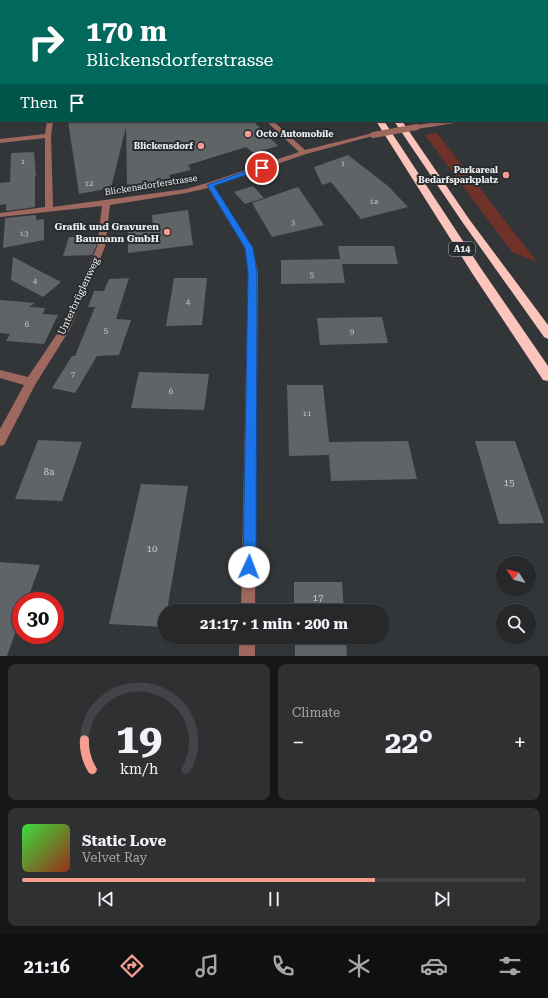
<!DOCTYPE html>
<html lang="en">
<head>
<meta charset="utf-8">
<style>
	body { margin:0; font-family:"Roboto Serif",serif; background:#2e3032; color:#f1f3f6; height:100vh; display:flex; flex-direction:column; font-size:15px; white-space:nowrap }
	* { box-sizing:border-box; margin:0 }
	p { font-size:13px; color:#a4a6a8 }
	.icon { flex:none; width:22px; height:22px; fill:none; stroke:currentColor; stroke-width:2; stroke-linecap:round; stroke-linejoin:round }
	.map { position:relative; height:656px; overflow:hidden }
	.sheet { display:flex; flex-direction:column; gap:8px; padding:8px; background:#151617; flex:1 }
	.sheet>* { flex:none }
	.banner { position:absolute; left:0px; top:0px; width:548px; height:122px; box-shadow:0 1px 3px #0004,0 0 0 1px #424447; background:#00695c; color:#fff; overflow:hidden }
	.needle { width:26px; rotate:306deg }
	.fabs { position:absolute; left:496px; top:556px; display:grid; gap:8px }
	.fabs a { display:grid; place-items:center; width:40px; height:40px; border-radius:50%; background:#26282a; box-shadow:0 1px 3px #0004,0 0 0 1px #424447; font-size:20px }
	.speed { position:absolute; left:12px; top:592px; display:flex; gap:8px; font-size:20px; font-weight:700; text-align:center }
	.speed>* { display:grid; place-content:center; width:52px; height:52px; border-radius:50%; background:#26282a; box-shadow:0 1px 3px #0004,0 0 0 1px #424447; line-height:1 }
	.speed .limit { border:6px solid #d22; background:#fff; color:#111 }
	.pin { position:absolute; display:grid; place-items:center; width:34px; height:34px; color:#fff; margin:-17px; border:2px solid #fff; border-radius:50%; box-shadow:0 1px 4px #0007 }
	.me { position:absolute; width:44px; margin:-22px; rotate:2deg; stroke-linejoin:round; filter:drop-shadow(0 0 3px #0008) }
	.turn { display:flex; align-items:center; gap:14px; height:84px; padding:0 20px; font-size:18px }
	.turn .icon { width:52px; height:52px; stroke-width:2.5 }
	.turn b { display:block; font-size:28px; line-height:34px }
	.then { display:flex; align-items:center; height:38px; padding:0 20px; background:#0003; gap:8px; font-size:15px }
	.big { font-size:30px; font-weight:700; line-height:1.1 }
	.sheet .card { flex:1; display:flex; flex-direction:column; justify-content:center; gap:6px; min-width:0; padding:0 14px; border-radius:8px; background:#2e3032 }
	.sheet .dial { align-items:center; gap:0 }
	.dial svg { height:104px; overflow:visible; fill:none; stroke:#424447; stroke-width:7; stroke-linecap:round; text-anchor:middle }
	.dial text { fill:#f1f3f6; stroke:none }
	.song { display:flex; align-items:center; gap:12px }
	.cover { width:48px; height:48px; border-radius:6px; background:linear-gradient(135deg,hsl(120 70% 55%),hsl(10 70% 35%)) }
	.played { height:4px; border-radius:2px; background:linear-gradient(90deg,#f59d8f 70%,#424447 70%) }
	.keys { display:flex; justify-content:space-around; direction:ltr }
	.heat { display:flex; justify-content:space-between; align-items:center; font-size:22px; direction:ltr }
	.sheet .tiles { flex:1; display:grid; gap:8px; grid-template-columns:1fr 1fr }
	.card:last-child { grid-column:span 2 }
	.trip { position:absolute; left:158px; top:604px; width:232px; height:40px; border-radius:20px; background:#26282a; box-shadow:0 1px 3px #0004,0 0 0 1px #424447; font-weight:700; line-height:40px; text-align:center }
	.menu { display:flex; height:64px; justify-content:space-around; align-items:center; background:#0f1011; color:#a4a6a8 }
	.menu .icon { width:28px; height:28px }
	.menu .on { color:#f59d8f }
	.menu b { font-size:18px; color:#f1f3f6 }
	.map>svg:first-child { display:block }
</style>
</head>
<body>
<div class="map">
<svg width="548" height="656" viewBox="0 0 548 656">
	<rect width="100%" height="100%" fill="#333638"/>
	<!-- green -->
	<path fill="#703129" d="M437,133L537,262L512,252L425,135Z"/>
	<!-- building -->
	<path fill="#606467" d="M68,121H253L278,146L254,153L246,147L188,165L191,170L169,175L172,181L132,190L130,184L127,185L126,127L111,188L79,194Z
		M34,152L36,176H35V207L6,211V204L0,205V183L10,182L11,153Z
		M348,155L388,186L408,207L361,219L331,182L322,185L314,167Z
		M253,186L264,198L245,204L234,192Z
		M298,187L324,225L272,237L252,203Z
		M188,210L193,245L128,253V231L153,228L152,215Z
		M36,215V220L44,219V240L3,248L5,218Z
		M97,236L96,247L92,255L63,256L69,237Z
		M338,246H394L398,264H342L345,283L281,284V260L340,259Z
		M13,257L61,282L43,297L11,280Z
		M129,278L116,319L131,320L119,355L97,356L75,393L52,388L72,356H75L95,307H88L94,291H104L109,279Z
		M174,278H207L202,325L166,326Z
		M0,300L35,303L29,307L45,308L43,314L58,315L44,344L6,341L10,334L0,333Z
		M382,317L388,343L320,345L317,318Z
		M139,372L209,374L204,410L131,408Z
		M287,385H323L329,442L408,441L417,479L331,481L329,455L289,456Z
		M38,440L82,442L62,501L15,499Z
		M475,441H515L544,523L499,524Z
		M141,484L188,486L167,611H165V627L109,624Z
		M0,562L40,565L27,601H21V617L7,656H0Z
		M294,582H342L344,611H294Z
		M295,637H346L347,656H295Z"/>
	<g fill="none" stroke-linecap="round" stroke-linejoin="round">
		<!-- minor -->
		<path fill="#9f685f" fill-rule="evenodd" d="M223,0H228V1H223Z
			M282,0H287V1H282Z
			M0,31H1V35H0Z
			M547,104H548V108H547Z
			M47,121H53L51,136L53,207L186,189L207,183L299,152L266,121H273L305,150L373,133L376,135L306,154L214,186L253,248L258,273L255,611H241L248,273L245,248L208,188L186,193L110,205L105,247L70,329L35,385L4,445L0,446V429L24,385L0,378V370L28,377L61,328L97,247L102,206L0,217V213L45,207V138L0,143V139L45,134Z
			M443,121H458L455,123L417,129L414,127L417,125Z
			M239,637H255V656H239Z"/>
		<!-- highway -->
		<path fill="#fbc5bc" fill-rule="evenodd" d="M311,0H317L318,1H312Z
			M324,0H330V1H324Z
			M376,121H384L480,267L548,366V381L543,380L472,273Z
			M394,121H402L469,219L548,325V339L544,337L463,223Z"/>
		<!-- minor-bridge -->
		<path stroke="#9f685f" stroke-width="6" d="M373,135L417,127"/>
	</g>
	<!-- route -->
	<path fill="#1a73e8" stroke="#114b97" d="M260,166L265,168L214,186L253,248L257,273L256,567L254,572L249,574L245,572L243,567L248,273L245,248L207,185Z"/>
	<!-- markers -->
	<g fill="#f59d8f" stroke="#292c2e" stroke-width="1.5">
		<circle cx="248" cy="134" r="4"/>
		<circle cx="201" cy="146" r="4"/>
		<circle cx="506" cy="175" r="4"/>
		<circle cx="167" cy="232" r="4"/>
	</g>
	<g text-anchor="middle" stroke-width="4" stroke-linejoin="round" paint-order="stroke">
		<!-- number labels -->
		<g font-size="8" fill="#c8cacc">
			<text x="23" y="164">1</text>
			<text x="343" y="166">1</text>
			<text x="89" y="186">12</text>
			<text x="374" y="204">1a</text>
			<text x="293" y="225">3</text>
			<text x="24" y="236">13</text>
			<text x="312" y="277">5</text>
			<text x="35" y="284">4</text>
			<text x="188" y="305">4</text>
			<text x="27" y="327">6</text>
			<text x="106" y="333">5</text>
			<text x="352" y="334">9</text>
			<text x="73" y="377">7</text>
			<text x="171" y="394">6</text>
			<text x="307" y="416">11</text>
		</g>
		<!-- far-poi labels -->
		<g font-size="9" font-weight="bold" fill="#eaeced" stroke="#292c2e" text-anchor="end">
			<text x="256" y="137" text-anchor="start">Octo Automobile</text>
			<text x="193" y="149">Blickensdorf</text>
			<text x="498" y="173">Parkareal<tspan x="498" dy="10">Bedarfsparkplatz</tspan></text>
		</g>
		<!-- far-street labels -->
		<g font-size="9" fill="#eaeced" stroke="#292c2e">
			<text transform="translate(151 185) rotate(-9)" y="3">Blickensdorferstrasse</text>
		</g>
		<!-- shield labels -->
		<rect fill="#292c2e" stroke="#b0b2b4" stroke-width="1" x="449" y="242" width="26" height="14" rx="3"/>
		<g font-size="9" font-weight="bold" fill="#eaeced">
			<text x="462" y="252">A14</text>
		</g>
		<!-- poi labels -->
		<g font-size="10" font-weight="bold" fill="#eaeced" stroke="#292c2e" text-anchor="end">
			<text x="159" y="230">Grafik und Gravuren<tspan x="159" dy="12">Baumann GmbH</tspan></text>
		</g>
		<!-- street labels -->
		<g font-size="10" fill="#eaeced" stroke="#292c2e">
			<text transform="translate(78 296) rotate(-65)" y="4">Unterbrüglenweg</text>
		</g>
		<!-- near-number labels -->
		<g font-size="10" fill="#c8cacc">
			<text x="49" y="475">8a</text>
			<text x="509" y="486">15</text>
			<text x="152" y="552">10</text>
			<text x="318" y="601">17</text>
		</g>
	</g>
</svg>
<div class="fabs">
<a><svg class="needle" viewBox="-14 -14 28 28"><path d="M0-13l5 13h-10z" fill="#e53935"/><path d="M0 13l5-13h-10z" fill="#a4a6a8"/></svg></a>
<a><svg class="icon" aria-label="search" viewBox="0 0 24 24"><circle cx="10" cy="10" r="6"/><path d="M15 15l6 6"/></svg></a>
</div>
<div class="speed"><div class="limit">30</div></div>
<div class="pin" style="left:262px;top:168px;background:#d93025"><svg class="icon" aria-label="arrive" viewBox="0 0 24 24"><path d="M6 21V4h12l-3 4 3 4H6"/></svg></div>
<svg class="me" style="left:249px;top:567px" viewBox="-20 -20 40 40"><circle r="19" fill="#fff"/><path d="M0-13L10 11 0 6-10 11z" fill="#1a73e8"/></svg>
<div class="trip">21:17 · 1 min · 200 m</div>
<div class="banner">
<div class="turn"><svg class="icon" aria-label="right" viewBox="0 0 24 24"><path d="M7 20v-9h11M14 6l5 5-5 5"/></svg><div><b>170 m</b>Blickensdorferstrasse</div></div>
<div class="then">Then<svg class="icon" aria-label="arrive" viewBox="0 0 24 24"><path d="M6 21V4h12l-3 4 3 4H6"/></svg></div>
</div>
</div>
<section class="sheet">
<div class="tiles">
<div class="card dial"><svg viewBox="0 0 100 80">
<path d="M14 69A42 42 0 1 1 86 69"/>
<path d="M14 69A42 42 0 0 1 8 46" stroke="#f59d8f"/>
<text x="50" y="56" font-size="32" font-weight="700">19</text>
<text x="50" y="72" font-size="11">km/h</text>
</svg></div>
<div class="card"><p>Climate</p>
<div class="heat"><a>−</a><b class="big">22°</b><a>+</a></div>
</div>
<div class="card">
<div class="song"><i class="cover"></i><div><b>Static Love</b><p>Velvet Ray</p></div></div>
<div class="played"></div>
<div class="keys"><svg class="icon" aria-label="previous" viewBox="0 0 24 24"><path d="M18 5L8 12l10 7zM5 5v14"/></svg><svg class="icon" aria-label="pause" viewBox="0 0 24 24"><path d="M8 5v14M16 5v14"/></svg><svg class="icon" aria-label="next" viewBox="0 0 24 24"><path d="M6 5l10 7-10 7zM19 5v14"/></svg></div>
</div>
</div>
</section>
<nav class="menu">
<b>21:16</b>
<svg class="icon on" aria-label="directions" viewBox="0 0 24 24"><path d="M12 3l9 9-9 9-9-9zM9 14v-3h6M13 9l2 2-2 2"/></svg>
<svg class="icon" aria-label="music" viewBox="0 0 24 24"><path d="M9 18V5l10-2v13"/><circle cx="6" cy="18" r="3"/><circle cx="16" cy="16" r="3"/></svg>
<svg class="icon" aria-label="phone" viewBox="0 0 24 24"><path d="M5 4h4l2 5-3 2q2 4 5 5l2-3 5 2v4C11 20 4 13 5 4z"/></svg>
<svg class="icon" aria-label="climate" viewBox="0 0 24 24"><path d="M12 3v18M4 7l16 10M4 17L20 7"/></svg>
<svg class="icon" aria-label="car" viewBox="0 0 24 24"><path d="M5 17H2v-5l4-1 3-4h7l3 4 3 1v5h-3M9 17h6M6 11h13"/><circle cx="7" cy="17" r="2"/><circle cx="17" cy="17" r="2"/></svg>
<svg class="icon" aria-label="filters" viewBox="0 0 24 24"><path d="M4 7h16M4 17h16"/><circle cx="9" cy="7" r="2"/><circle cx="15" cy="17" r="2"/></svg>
</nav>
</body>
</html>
